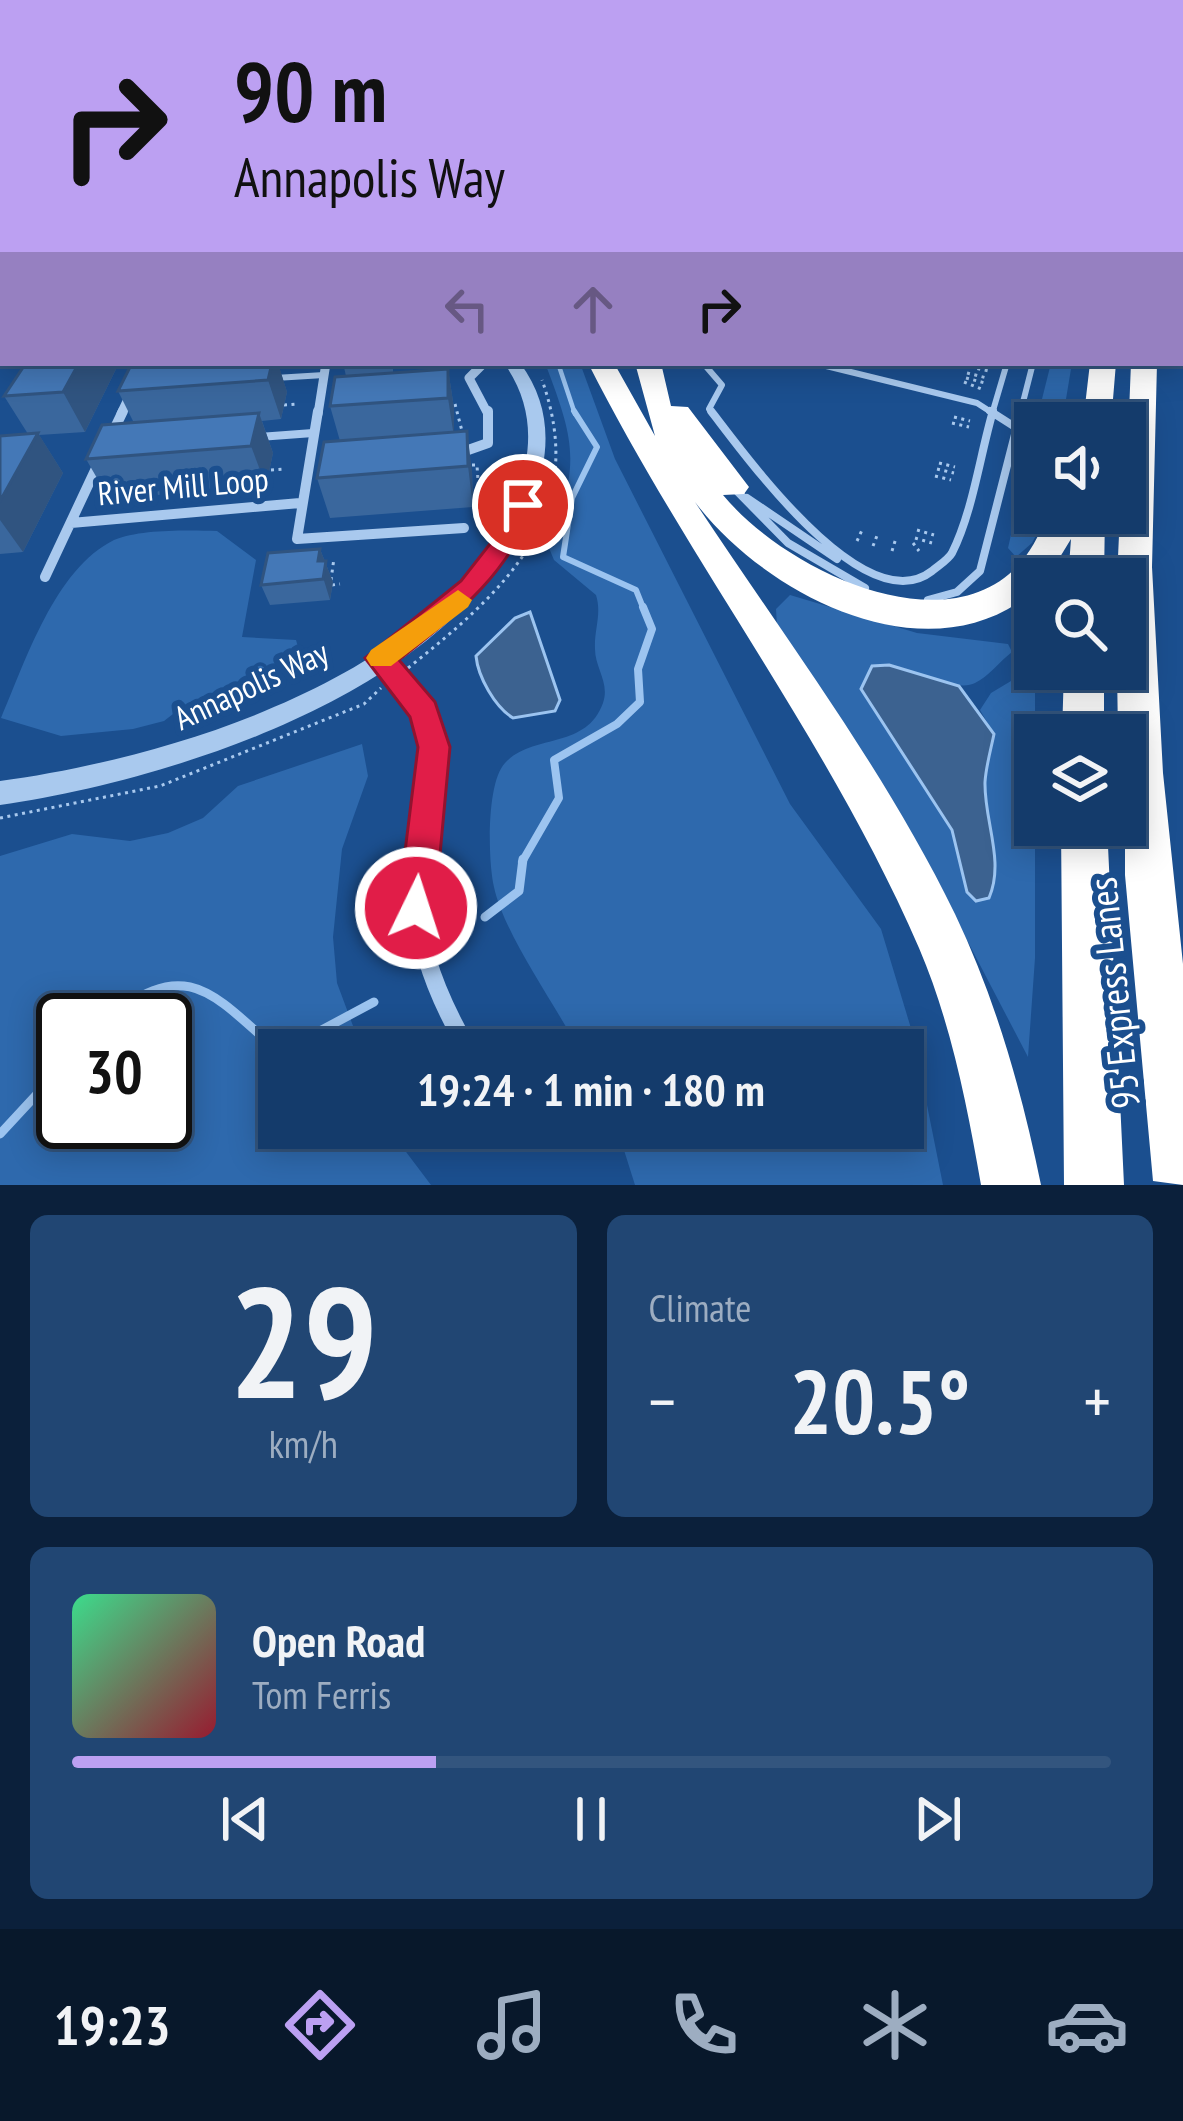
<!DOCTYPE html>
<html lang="en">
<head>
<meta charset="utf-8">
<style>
	body { margin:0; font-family:"PT Sans Narrow",sans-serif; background:#214673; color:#f1f3f6; height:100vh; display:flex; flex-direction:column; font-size:45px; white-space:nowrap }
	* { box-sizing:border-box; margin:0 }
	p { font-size:39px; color:#9dadc1 }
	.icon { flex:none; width:66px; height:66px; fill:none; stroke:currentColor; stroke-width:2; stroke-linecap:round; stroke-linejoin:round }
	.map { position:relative; height:1185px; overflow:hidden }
	.details { display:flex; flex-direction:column; gap:30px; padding:30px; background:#0b203b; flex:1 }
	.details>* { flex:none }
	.hud { position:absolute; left:0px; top:0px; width:1185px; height:366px; box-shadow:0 6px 30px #0003,0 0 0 3px #33557e; background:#bca0f2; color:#111; overflow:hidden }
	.fabs { position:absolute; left:1014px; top:402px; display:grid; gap:24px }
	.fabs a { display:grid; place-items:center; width:132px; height:132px; border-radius:0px; background:#143b6b; box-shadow:0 6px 30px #0003,0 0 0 3px #33557e; font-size:60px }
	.speed { position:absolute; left:36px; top:993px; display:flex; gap:24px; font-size:60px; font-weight:700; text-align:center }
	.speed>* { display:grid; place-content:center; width:156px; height:156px; border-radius:50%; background:#143b6b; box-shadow:0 6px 30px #0003,0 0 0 3px #33557e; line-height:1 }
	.speed .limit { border:6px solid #111; border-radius:18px; background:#fff; color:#111 }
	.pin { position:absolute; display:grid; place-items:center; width:102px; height:102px; color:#fff; margin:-51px; border:6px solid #fff; border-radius:50%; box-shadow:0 3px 12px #0007 }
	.me { position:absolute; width:132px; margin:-66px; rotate:4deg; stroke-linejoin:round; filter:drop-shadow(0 0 9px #0008) }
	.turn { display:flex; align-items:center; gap:42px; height:252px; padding:0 36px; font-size:54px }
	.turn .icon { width:156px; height:156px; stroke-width:2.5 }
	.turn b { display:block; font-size:84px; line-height:102px }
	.lanes { display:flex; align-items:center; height:114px; padding:0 36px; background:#0003; justify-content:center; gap:60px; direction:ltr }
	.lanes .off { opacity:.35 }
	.big { font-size:90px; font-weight:700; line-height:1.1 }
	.details .tile { flex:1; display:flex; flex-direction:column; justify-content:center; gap:18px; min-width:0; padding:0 42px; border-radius:18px; background:#214673 }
	.details .dial { align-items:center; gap:0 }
	.dial b { font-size:156px; line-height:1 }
	.song { display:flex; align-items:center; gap:36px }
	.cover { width:144px; height:144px; border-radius:18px; background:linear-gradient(135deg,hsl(150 70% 55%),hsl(350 70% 35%)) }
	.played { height:12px; border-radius:6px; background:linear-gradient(90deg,#bca0f2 35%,#33557e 35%) }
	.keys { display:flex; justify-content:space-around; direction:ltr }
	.heat { display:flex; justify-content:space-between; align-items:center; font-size:66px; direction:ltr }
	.details .tiles { flex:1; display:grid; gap:30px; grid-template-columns:1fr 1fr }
	.tile:last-child { grid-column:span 2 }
	.trip { position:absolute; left:258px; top:1029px; width:666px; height:120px; border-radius:0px; background:#143b6b; box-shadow:0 6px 30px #0003,0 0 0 3px #33557e; font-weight:700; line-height:120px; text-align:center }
	.tab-bar { display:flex; height:192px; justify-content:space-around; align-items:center; background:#08182b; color:#9dadc1 }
	.tab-bar .icon { width:84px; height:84px }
	.tab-bar .current { color:#bca0f2 }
	.tab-bar b { font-size:54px; color:#f1f3f6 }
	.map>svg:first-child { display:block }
</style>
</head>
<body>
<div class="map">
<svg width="1183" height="1185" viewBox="0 0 1183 1185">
	<rect width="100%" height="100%" fill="#1b4f8f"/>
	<!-- green -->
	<path fill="#2e69ad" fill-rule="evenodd" d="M545,363H580L615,459L790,804L881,929L913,1035L943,1185H635L617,1128H903V1050H579C555,1004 504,934 494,887C488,862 486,783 505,763C533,733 586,750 603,703C610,683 595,668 595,649C594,630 602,614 596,595L554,560L549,548C579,464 577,446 545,363Z
		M1051,363H1072L1062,423H1036Z
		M1035,428V513H1048L1032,543L1016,557L1008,548Z
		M217,531L256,560L242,637L296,640L300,654L182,707L164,721L133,729L61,736L1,718C26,660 55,569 114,540C139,529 190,530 217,531Z
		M790,595L917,633L1008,644L1012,652C1000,661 988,677 975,683C955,694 900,664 872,666L861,688L952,830L967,892L987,809L985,781L994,734L980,710L991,693L1016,678L1035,681V958L1028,1057L908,827L777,626L776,609Z
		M362,744L368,776L342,849L333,937L337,983L362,1050H279V1128H388L431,1185H0V856L72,834L130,841L168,833L203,818L238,786ZM63,1020H165V1122H63Z"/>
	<!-- water -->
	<path fill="#3c6290" stroke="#9cc4f0" stroke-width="3" d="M530,612L560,700L555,711L513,718C495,707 478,677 476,656L515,618Z
		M889,665L959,686L994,734C991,749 986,766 985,782C984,821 1005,861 989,898L976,901L967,892L952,830L861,689L872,666Z"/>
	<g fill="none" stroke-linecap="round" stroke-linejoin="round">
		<!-- stream-far3 -->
		<path stroke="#9cc4f0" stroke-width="4.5" d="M558,363L575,414"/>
		<!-- stream-far2 -->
		<path stroke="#9cc4f0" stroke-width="6" d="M574,411L597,447L572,498L563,557L636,590L644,610"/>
		<!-- stream-far1 -->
		<path stroke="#9cc4f0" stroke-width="8" d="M522,862L559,798L554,760L617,724L640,702L638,669L652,629L643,607"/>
		<!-- stream -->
		<path stroke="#9cc4f0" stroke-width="9" d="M485,917L519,891L523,859
			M106,1020C182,959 207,987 269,1043L318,1032L374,1002
			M0,1134L63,1066"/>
		<!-- path -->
		<path stroke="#a9c9ee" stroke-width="3" stroke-dasharray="3 4.5" stroke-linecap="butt" d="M970,367L989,371
			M967,373L987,378
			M966,378L985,383
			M964,382L984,390
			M455,404L462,431
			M284,405L297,404
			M954,417L970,421
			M952,423L969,427
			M939,463L955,467
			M472,465H477L480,511
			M937,469L954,473
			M271,470L284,469
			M935,476L951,480
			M917,530L934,535
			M915,538L932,543
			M857,541L863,528
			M913,543L919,551
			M873,546L878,533
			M892,551L896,538
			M331,580L334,558
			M332,585L340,584
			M408,668C506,590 590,514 542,380
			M0,818L160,786L364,704L381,688"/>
		<!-- service-far1 -->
		<path stroke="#a9c9ee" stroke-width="6" d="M703,363L722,385L709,409L713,414
			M814,363L977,403L994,414
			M275,378L324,375
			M992,414L1007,363
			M1020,414L1033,363"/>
		<!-- service -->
		<path stroke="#a9c9ee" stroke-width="8" d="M711,411C746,456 865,623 932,571C939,565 948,560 952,553C973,511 980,455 993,411
			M990,411L1015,427
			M259,437L313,433
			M733,487L788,543L865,588
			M747,498L837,559
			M928,600L957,592L980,571L1021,411"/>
		<!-- minor-far3 -->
		<path stroke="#a9c9ee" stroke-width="9" d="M484,363L469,378L488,414
			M121,414L145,363
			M318,414L326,363"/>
		<!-- minor-far2 -->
		<path stroke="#a9c9ee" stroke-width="10" d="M318,411L297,539L464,528
			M110,438L123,411
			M454,455L488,443V411
			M71,523L300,503
			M45,577L99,462"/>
		<!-- minor-far1 -->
		<path stroke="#a9c9ee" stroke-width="14" d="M381,659C451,747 430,760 419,862"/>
		<!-- minor -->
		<path stroke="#a9c9ee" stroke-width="18" d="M419,859C411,932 432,987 468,1050"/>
		<!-- tertiary -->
		<path fill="#a9c9ee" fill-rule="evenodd" d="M504,363H520C552,406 551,452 533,501C466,688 178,779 0,805V781C172,758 451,674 517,494C534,447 533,404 504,363Z"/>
		<!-- primary -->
		<path fill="#f0f6ff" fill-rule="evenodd" d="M0,151H3V159H0Z"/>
		<!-- motorway -->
		<path fill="#fff" fill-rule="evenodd" d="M1183,220V250H1182V220Z
			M1182,288H1183V346L1182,345Z
			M588,363H614L655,436L635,363H661L671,406L688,407L749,487L744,494L723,495C796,583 998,670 1047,513H1105L1104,579H1068L1071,539L1049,575L1035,579V590C930,681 765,595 695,502C784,637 884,768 955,914C996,1000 1022,1092 1041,1185H981C967,1105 951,1023 919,948C830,742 689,563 588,363Z
			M1090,363H1116L1111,423H1083Z
			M1131,363H1157L1152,567L1163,773L1183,964V1185L1153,1181L1125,875V735H1118L1117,670L1125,669V579H1117L1120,513H1125Z
			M1064,669H1104V735H1062Z
			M1061,825H1107L1124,1185H1064Z"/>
	</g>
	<!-- wall -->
	<path fill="#3a679d" d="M26,363H119L85,432L39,435L63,473L23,552L0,554V436L28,434L4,396Z
		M132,363H289L278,364L287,392L281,419L262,421L273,453L266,486L109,499L86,459L134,423L118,391Z
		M343,363H393V373L448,369L454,408V432L472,471L473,507L330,518L317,478L340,441L330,406L346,376Z
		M320,549L333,582L330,600L270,605L261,585Z"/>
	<!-- shaded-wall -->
	<path fill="#305480" d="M79,363H119L85,432L63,392Z
		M272,363H278L287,392L281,419L268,380Z
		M448,369L454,408V437L448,398Z
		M259,413L273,453L266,486L251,446Z
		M467,431L472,471L473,507L468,466Z
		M38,433L63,473L23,552L0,520V501Z
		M320,549L333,582L330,600L318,561Z"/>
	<!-- building -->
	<path fill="#4478b7" stroke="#305480" stroke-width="3" d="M26,363H79L63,392L4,396Z
		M132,363H272L268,380L118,391Z
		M448,369V398L330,406L335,377Z
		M259,413L251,446L86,459L102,425Z
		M467,431L468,466L317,478L324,442Z
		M38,433L0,501V436Z
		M320,549L318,561H326L323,579L261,585L268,553Z"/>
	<!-- sky -->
	<linearGradient id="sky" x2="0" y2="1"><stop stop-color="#0f2b4f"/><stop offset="0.46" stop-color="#39639b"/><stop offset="1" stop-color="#39639b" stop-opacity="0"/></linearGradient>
	<rect width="1183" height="308" fill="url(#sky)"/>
	<!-- route -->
	<path fill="#e11d48" stroke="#92132f" stroke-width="3" d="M523,497L535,505C504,579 459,612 399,660L435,702L450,747L435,908L430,922L416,927L403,922L398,908L418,747L410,717L365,658L461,581L497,535L515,499Z"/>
	<!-- slow -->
	<path fill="#f59e0b" d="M458,590L472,600L468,607L391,666H371L366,658L371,650Z"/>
	<g text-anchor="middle" stroke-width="12" stroke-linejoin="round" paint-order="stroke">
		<!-- street labels -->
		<g font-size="33" fill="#fff" stroke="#1b4f8f">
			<text transform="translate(183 486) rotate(-5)" y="12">River Mill Loop</text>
			<text transform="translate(251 685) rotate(-25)" y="12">Annapolis Way</text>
		</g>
		<!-- near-street labels -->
		<g font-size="39" fill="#fff" stroke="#1b4f8f">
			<text transform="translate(1114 993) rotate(-96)" y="14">95 Express Lanes</text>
		</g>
	</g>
</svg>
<div class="fabs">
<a><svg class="icon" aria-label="sound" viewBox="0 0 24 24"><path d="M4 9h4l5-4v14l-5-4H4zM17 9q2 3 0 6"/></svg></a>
<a><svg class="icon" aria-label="search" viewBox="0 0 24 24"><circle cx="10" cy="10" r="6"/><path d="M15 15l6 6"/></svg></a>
<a><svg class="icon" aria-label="layers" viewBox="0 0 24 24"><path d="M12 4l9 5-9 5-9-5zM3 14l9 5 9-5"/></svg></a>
</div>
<div class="speed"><div class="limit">30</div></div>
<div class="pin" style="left:523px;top:505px;background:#d93025"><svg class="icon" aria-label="arrive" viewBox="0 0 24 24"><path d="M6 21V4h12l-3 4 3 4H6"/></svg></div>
<svg class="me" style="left:416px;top:908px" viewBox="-20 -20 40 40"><circle r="17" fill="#e11d48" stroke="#fff" stroke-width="3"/><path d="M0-11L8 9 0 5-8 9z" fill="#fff"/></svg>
<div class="trip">19:24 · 1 min · 180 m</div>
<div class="hud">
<div class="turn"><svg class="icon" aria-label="right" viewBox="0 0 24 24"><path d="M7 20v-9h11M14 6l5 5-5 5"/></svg><div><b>90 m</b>Annapolis Way</div></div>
<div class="lanes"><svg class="icon off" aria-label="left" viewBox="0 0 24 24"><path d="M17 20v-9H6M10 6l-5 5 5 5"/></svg><svg class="icon off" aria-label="ahead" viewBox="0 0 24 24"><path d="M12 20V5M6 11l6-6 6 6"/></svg><svg class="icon" aria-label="right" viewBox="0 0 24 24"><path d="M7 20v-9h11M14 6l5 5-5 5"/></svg></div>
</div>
</div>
<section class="details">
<div class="tiles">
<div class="tile dial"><b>29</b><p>km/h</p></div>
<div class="tile"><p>Climate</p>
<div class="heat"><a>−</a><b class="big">20.5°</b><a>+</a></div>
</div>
<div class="tile">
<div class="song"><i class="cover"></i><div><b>Open Road</b><p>Tom Ferris</p></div></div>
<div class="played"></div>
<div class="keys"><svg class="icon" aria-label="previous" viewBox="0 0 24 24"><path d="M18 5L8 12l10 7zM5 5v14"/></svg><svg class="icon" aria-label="pause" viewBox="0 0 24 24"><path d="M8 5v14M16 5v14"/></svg><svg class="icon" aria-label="next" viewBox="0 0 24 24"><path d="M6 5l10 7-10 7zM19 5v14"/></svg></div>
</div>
</div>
</section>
<nav class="tab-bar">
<b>19:23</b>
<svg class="icon current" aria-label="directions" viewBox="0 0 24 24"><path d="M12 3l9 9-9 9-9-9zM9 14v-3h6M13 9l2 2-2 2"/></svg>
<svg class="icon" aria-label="music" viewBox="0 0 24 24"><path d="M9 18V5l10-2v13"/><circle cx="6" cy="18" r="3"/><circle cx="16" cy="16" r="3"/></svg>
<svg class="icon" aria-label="phone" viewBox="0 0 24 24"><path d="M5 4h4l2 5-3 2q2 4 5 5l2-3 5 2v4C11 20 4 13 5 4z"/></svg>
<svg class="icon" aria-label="climate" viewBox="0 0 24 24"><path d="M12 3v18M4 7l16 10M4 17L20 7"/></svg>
<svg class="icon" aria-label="car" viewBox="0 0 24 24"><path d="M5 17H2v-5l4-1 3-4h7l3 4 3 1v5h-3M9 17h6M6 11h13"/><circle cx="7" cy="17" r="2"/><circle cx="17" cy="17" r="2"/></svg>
</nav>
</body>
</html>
